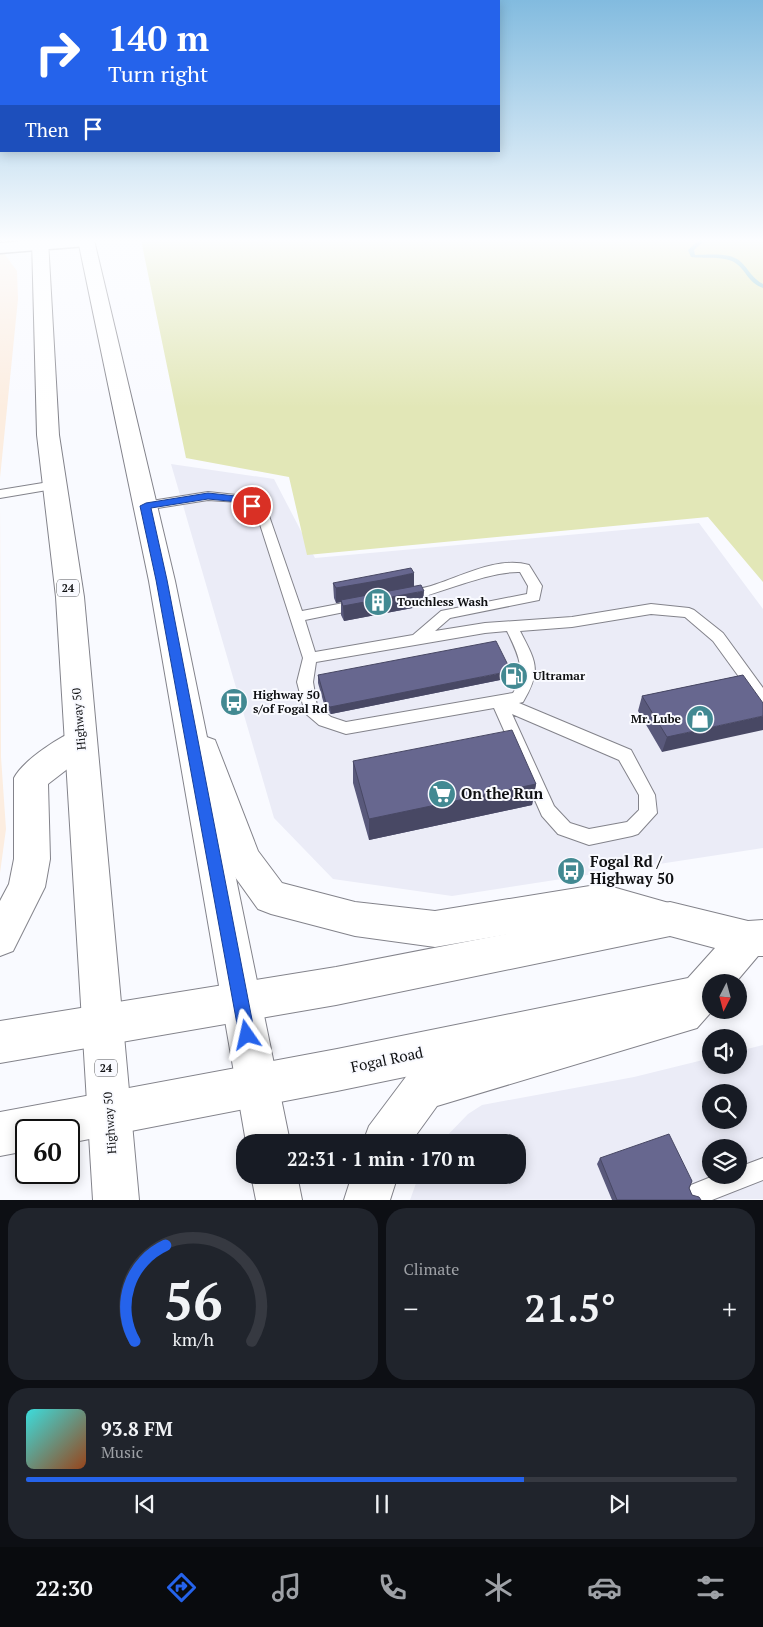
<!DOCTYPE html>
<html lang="en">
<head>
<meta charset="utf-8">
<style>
	body { margin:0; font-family:"PT Serif",serif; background:#20242c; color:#f1f3f6; height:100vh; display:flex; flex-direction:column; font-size:19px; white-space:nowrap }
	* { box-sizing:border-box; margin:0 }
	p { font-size:16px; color:#9ea1a6 }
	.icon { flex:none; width:28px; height:28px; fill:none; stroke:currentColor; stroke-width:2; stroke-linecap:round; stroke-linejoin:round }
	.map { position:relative; height:1200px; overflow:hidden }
	.details { display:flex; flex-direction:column; gap:8px; padding:8px; background:#0d0f14; flex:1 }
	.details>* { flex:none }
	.guide { position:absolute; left:0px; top:0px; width:500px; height:152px; box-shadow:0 2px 12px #0003; background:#2563eb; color:#fff; overflow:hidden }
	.needle { width:32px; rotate:186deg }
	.fabs { position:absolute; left:702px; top:974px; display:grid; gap:10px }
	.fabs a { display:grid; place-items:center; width:45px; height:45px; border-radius:50%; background:#171b24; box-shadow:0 2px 12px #0003; font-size:25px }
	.speed { position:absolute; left:15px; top:1119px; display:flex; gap:10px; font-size:25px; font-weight:700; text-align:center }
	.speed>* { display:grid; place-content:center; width:65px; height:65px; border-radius:50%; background:#171b24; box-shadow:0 2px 12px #0003; line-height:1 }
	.speed .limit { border:2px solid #111; border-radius:8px; background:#fff; color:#111 }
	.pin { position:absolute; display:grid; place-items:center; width:42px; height:42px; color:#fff; margin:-21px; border:2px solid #fff; border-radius:50%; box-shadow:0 1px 5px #0007 }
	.me { position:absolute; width:55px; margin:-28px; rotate:349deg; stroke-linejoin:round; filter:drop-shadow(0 0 4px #0008) }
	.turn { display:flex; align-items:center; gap:18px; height:105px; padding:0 25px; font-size:22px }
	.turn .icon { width:65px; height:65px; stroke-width:2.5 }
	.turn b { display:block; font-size:35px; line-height:42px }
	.then { display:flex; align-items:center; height:48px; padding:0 25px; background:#0003; gap:10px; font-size:19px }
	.big { font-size:38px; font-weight:600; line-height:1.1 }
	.details .card { flex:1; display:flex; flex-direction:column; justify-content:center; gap:8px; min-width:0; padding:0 18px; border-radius:20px; background:#20242c }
	.details .dial { align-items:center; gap:0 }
	.dial svg { height:130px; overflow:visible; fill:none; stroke:#363941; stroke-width:7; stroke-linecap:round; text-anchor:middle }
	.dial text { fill:#f1f3f6; stroke:none }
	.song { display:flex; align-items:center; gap:15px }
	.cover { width:60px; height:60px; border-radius:8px; background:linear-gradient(135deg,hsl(180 70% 55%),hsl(20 70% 35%)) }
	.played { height:5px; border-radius:2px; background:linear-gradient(90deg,#2563eb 70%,#363941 70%) }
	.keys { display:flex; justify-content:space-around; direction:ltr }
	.heat { display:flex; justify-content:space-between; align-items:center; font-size:28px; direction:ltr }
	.details .tiles { flex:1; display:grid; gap:8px; grid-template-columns:1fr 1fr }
	.card:last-child { grid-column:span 2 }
	.trip { position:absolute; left:236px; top:1134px; width:290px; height:50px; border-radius:20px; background:#171b24; box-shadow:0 2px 12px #0003; font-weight:600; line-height:50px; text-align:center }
	.dock { display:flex; height:80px; justify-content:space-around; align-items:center; background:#090b0e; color:#9ea1a6 }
	.dock .icon { width:35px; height:35px }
	.dock .current { color:#2563eb }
	.dock b { font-size:22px; color:#f1f3f6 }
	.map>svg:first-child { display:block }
</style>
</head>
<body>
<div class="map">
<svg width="763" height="1200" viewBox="0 0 763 1200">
	<rect width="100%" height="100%" fill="#f9faff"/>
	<!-- built -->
	<path fill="#ebecf7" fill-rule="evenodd" d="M171,464L274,479L315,558L699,523L763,609V848L452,896L333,879L274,818Z
		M763,1045V1199L410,1200L419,1175H518V1142H441L468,1114L482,1105L634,1077L711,1058V1065H739V1051ZM711,1092H739V1120H711ZM711,1148H739V1175H711Z"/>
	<!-- industrial -->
	<path fill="#fcede0" d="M0,248L17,271L18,299L0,478Z
		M0,499L1,757L6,829L0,873Z"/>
	<!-- green -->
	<path fill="#e2e7b7" d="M141,240H763V582L708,517L307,555L289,477L186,458Z"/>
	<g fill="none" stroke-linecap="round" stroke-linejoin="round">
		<!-- stream -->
		<path fill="#8ac6d1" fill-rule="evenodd" d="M699,240H705L694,250L695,255C708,255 731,252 741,262C749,270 753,279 763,284V288C747,282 746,269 734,262C724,256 703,259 691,257L688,250Z"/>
		<!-- service casing -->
		<g stroke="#83838b" stroke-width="2">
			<path id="service" d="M55,481L59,482L61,485L59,488L0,498V490Z
				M208,492L246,496L267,510L302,611L359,600L364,602L366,605L364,608L305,620L315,652L413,635L441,611L527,594L528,586L520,572C488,571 440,594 405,601L398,596L400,593C410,590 421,589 431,586C461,577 497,556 529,565L542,586L539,600L450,618L435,631L485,623L572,617L651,604L689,608L694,610L723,633L763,688V705L758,703L713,641L685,617L651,614L572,627L520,631C536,662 542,670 523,702L519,703L631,750L655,795L657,813L638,834L632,836L589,845L558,834L542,816L494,708L346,734L319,725L305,713L297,682L303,658L257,515L239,502L208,500L145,510L139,506L145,502ZM507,631C518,654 527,670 513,693L346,722L331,717L317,706L313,682L316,662L485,633ZM512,714L619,760L639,795V810L627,822L589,829L570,823L554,806Z
				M763,1158V1180L712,1200H690L687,1193L691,1185L716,1175H739V1167Z"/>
		</g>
		<!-- minor casing -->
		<g stroke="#83838b" stroke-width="3">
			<path id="minor" d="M42,240H93L94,241L86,246L0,253V243Z"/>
		</g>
		<!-- tertiary casing -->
		<g stroke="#83838b" stroke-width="2">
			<path id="tertiary" d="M670,902L748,921L763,920V956H758L736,982H711L713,1010L699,1016L337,1091L69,1143V1130H26V1151L0,1156V1112L337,1049L688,978L715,948L670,936L336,1005L0,1063V1021L336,967Z"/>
		</g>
		<!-- secondary casing -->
		<g stroke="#83838b" stroke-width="2">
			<path id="secondary" d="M81,728L92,732L97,741L92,750L48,784L50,859L45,887L13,951L0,956V901L9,884L14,859V778C23,760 62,735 81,728Z
				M204,736L215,740L258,851L282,883L355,902L435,911L602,884L683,907L689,919L683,931L670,936L602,918L435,947L355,936L271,914L258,909L230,870L188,749L193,740Z
				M699,976L713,982H711V1010H713L697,1028L437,1106L411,1142H363L369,1126L408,1074L423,1068L671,997L685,982Z
				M352,1175H398L390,1200H344Z"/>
		</g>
		<!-- primary casing -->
		<g stroke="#83838b" stroke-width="2">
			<path id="primary" d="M32,240H48L59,435L84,597L139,1200H93L56,597L37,435Z
				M78,240H94L175,581L290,1142H246L149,581Z
				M251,1175H297L302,1200H256Z"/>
		</g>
		<!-- service -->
		<use href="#service" fill="#fff" fill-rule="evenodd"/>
		<!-- minor -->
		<use href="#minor" fill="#fff" fill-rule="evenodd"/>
		<!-- tertiary -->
		<use href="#tertiary" fill="#fff" fill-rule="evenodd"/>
		<!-- secondary -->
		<use href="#secondary" fill="#fff" fill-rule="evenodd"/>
		<!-- primary -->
		<use href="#primary" fill="#fff" fill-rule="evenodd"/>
	</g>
	<!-- wall -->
	<path fill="#59597b" d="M333,583L414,586L423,606L344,621L341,615V602L336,603L334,598Z
		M318,675L510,678L331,714L326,711L318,683Z
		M743,675L662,752L638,711L642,696Z
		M353,761L536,784L532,805L369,840L353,783Z
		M600,1158L689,1188L692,1195L701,1200H612L597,1164Z"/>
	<!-- shaded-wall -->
	<path fill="#484864" d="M414,573V588L341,600V602L336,603V588Z
		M424,591L423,606L344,621L343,606Z
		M511,671L510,678L331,714L330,707Z
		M763,716V730L662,752L667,737Z
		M536,784L532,805L369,840V819Z"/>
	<!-- building -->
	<path fill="#67678f" stroke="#484864" d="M411,568L414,573L382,580L336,588L333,583Z
		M421,585L424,591L343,606L341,600Z
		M496,641L511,671L330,707L326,703L318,675Z
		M743,675L763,703V716L667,737L642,696Z
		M512,730L536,784L369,819L353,761Z
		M669,1134L692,1181L689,1188L692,1195L699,1197L701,1200H617L600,1158Z"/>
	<!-- sky -->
	<linearGradient id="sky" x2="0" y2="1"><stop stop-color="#82bbdf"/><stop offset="0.59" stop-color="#fcfdff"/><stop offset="1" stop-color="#fcfdff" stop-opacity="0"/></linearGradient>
	<rect width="763" height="408" fill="url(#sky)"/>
	<!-- route -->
	<path fill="#2563eb" stroke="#184099" d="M208,493L245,497L257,506L252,509L239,502L208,499L151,508L167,580L255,1035L253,1041L247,1043L241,1041L239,1035L156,580L140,506L146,503Z"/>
	<!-- icons -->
	<defs>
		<g id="building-disc" transform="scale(1.4375)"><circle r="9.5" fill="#428992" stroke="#f9faff"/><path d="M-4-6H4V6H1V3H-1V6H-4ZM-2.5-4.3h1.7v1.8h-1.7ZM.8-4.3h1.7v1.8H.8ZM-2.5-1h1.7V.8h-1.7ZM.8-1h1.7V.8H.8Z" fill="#fff"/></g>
		<g id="fuel-disc" transform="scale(1.4375)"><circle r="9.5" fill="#428992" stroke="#f9faff"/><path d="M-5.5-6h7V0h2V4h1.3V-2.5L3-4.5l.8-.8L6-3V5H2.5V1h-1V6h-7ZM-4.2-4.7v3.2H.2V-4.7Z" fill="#fff"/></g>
		<g id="bus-disc" transform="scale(1.4375)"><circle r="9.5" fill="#428992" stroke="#f9faff"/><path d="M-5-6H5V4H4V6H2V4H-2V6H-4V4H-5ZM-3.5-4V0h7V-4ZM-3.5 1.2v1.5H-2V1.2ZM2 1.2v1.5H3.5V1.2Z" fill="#fff"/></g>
		<g id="shop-disc" transform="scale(1.4375)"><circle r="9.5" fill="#428992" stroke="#f9faff"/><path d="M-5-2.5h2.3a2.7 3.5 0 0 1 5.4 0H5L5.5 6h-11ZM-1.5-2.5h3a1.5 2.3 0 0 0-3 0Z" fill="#fff"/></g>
		<g id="supermarket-disc" transform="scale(1.4375)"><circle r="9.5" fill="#428992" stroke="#f9faff"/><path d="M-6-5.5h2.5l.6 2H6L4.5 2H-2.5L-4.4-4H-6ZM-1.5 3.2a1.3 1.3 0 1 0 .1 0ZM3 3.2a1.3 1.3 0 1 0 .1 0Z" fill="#fff"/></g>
	</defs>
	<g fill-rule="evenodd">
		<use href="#building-disc" x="378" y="602"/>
		<use href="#fuel-disc" x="514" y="676"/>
		<use href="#bus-disc" x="234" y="702"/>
		<use href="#shop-disc" x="700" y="719"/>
		<use href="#supermarket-disc" x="442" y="794"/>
		<use href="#bus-disc" x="571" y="871"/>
	</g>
	<g text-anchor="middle" stroke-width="4" stroke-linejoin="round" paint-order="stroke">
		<!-- shield labels -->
		<g fill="#f9faff" stroke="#555659" stroke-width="1">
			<rect x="57" y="579.5" width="22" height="17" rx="4"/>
			<rect x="95" y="1059.5" width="22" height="17" rx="4"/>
		</g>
		<g font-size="11" font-weight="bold" fill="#0f1012">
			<text x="68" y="592">24</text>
			<text x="106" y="1072">24</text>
		</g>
		<!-- poi labels -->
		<g font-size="12" font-weight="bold" fill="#0f1012" stroke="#f9faff" text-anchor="start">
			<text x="397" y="606">Touchless Wash</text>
			<text x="533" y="680">Ultramar</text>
			<text x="253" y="699">Highway 50<tspan x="253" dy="14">s/of Fogal Rd</tspan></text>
			<text x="681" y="723" text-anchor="end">Mr. Lube</text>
		</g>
		<!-- street labels -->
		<g font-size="12" fill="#0f1012" stroke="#f9faff">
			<text transform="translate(79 719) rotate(-95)" y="4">Highway 50</text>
			<text transform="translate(110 1123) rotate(-94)" y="4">Highway 50</text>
		</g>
		<!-- near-poi labels -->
		<g font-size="15" font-weight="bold" fill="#0f1012" stroke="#f9faff" text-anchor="start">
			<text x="461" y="799">On the Run</text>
			<text x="590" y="867">Fogal Rd /<tspan x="590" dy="17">Highway 50</tspan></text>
		</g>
		<!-- near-street labels -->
		<g font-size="15" fill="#0f1012" stroke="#f9faff">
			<text transform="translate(387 1060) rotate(-12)" y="5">Fogal Road</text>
		</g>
	</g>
</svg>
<div class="fabs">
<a><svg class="needle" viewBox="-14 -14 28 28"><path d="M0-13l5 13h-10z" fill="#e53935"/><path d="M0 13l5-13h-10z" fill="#9ea1a6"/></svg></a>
<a><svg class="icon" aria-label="sound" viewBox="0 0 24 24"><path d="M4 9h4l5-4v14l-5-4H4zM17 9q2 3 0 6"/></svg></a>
<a><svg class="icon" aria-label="search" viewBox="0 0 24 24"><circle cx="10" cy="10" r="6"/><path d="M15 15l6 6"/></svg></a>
<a><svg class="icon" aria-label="layers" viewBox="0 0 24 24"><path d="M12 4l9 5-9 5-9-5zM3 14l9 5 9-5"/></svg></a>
</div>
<div class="speed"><div class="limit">60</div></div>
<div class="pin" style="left:252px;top:506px;background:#d93025"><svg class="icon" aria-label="arrive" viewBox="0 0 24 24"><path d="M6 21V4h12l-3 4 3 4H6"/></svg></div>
<svg class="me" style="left:247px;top:1035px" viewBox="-20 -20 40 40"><path d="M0-17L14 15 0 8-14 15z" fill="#2563eb" stroke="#fff" stroke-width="4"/></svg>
<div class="trip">22:31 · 1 min · 170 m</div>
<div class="guide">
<div class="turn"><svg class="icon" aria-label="right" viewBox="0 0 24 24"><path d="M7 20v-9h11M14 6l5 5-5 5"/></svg><div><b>140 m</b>Turn right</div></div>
<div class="then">Then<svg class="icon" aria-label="arrive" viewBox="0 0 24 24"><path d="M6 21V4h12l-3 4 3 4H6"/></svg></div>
</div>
</div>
<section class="details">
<div class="tiles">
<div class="card dial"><svg viewBox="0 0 100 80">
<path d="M14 69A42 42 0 1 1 86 69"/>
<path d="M14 69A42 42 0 0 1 33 10" stroke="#2563eb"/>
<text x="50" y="56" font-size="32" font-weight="700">56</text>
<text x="50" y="72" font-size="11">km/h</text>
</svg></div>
<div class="card"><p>Climate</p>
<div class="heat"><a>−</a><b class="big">21.5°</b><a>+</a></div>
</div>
<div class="card">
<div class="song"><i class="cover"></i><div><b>93.8 FM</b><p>Music</p></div></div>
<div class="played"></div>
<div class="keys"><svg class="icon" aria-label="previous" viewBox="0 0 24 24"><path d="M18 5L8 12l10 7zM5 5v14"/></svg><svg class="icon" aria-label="pause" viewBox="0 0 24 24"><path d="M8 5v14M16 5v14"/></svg><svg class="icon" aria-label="next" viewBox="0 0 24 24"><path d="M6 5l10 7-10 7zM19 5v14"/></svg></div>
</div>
</div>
</section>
<nav class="dock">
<b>22:30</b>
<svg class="icon current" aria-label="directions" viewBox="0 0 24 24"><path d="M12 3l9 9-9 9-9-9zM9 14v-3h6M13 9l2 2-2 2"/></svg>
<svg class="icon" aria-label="music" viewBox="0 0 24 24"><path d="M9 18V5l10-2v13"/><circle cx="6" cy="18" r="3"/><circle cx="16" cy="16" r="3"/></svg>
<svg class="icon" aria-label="phone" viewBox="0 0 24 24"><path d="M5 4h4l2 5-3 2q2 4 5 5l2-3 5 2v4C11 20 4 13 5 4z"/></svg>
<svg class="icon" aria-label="climate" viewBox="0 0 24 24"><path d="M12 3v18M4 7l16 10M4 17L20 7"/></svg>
<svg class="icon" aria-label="car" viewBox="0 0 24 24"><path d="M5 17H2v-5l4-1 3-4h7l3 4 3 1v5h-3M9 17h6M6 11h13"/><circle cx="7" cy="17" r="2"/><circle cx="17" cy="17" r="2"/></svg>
<svg class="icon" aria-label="filters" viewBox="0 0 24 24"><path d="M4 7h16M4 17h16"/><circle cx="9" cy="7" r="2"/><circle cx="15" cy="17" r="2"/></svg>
</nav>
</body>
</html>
